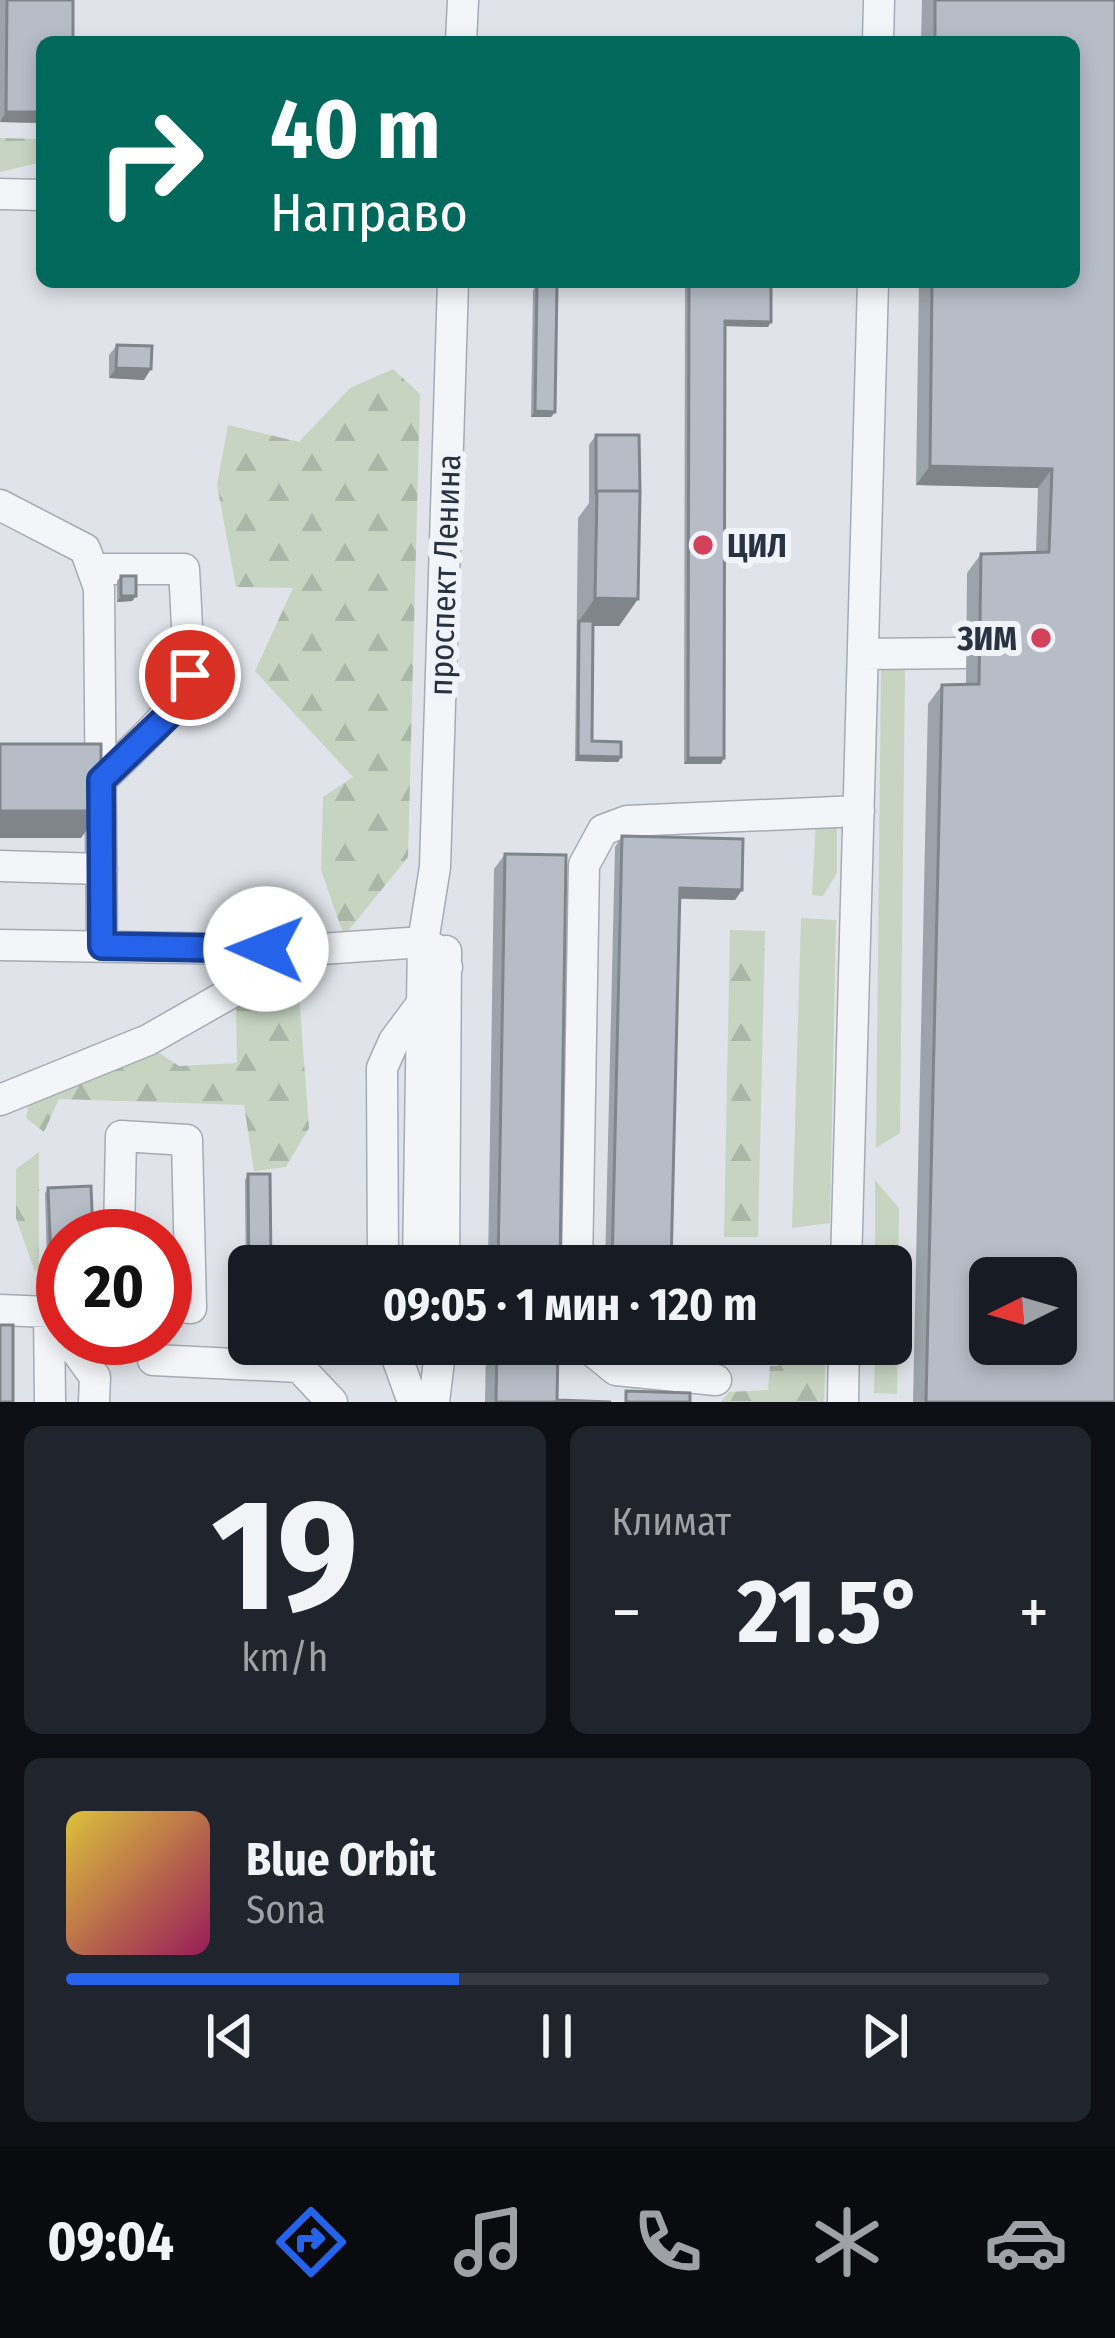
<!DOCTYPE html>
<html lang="ru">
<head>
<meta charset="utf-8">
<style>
	body { margin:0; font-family:"Fira Sans Condensed",sans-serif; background:#20242c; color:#f1f3f6; height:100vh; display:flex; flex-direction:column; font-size:45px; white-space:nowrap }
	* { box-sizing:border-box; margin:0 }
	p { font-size:39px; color:#9ea1a6 }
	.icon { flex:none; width:66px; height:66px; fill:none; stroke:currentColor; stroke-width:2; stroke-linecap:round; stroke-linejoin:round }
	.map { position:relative; height:1402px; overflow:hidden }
	.drawer { display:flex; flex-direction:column; gap:24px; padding:24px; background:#0d0f14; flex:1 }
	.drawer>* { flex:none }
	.banner { position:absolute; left:36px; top:36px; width:1044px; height:252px; border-radius:18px; box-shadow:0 6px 18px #0003; background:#00695c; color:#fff; overflow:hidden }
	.needle { width:78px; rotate:265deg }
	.tools { position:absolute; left:969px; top:1257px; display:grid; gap:24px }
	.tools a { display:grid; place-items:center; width:108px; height:108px; border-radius:18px; background:#171b24; box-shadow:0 6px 18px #0003; font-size:60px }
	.speed { position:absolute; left:36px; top:1209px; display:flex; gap:24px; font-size:60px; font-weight:700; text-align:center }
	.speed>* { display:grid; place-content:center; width:156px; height:156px; border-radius:50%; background:#171b24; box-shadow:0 6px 18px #0003; line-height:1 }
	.speed .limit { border:18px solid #d22; background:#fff; color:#111 }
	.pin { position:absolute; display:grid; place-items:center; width:102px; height:102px; color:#fff; margin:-51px; border:6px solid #fff; border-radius:50%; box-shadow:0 3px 12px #0007 }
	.me { position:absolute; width:132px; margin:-66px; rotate:271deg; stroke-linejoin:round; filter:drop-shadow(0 0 9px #0008) }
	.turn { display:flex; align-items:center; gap:42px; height:252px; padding:0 36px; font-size:54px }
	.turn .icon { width:156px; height:156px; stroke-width:2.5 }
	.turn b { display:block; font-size:84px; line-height:102px }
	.big { font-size:90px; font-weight:700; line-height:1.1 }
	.drawer .tile { flex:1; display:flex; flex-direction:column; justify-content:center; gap:18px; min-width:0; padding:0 42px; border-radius:18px; background:#20242c }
	.drawer .dial { align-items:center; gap:0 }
	.dial b { font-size:156px; line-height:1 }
	.song { display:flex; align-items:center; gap:36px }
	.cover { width:144px; height:144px; border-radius:18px; background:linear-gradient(135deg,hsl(50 70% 55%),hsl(330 70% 35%)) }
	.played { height:12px; border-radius:6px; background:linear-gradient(90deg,#2563eb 40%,#363941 40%) }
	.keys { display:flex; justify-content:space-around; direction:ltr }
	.heat { display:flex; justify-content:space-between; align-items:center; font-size:66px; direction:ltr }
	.drawer .tiles { flex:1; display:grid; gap:24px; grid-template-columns:1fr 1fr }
	.tile:last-child { grid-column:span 2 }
	.trip { position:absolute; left:228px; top:1245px; width:684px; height:120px; border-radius:18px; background:#171b24; box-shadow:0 6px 18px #0003; font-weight:700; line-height:120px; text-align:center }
	.tabs { display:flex; height:192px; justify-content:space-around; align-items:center; background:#090b0e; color:#9ea1a6 }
	.tabs .icon { width:84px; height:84px }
	.tabs .selected { color:#2563eb }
	.tabs b { font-size:54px; color:#f1f3f6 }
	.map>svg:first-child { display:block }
</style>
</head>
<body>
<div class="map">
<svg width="1115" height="1402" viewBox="0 0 1115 1402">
	<defs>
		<pattern id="forest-firs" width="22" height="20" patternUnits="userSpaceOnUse" patternTransform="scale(3)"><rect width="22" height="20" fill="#c6d4c1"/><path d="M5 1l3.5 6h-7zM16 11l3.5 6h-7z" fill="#aab6a7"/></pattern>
	</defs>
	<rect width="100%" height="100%" fill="#e0e4ea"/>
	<!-- green -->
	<path fill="#c6d4c1" d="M898,662L905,671L900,1133L876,1148L881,665Z
		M816,819L837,828V873L823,896L812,895Z
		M801,918L836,920L830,1223L792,1228Z
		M875,1180L899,1208L897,1394L874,1393L875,1344H891V1266H875Z"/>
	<!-- forest -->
	<path fill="url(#forest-firs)" d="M0,138L42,139V162L0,172Z
		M393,369L420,394L408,857L344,936L321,870L323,797L353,777L255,671L293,588L236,587L217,485L228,425L299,442L350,388Z
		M730,930L765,931L758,1237H724Z
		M298,982L309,1128L286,1167L254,1171L244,1105L59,1099L44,1132L26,1118L31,1093L50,1085L102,1077V1067L156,1051L179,1066L237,1063L236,1002Z
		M39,1152V1266L35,1272L16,1218V1169Z
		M781,1344H826L824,1402H721L729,1392L768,1390L770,1366H778Z"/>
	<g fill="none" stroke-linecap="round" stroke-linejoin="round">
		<!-- minor casing -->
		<g stroke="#a5abb4" stroke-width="33">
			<path id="minor" d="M461,42L463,0
				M878,42L879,0
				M0,194L42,195
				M0,505L85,549L99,588L102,946
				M93,569H184C191,701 196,688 101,780
				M863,654L963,653
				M0,866L102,869
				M0,945L306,950
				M0,1100L148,1040L306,950L423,942L440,952L447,967
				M119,1236L121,1136L187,1140L191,1308L165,1305
				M383,1266L382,1068L394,1041L423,1002
				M418,1266L423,942L435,867L453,282
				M444,1266L446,951
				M577,1266L584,865L603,830L627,821L859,811
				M846,1266L873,282
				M0,1310L49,1312L50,1402
				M67,1338L95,1377L94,1402
				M392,1344L413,1402
				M584,1344L616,1370L716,1380
				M153,1360L299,1367L332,1402
				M434,1402L441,1344
				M843,1402L844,1344"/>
		</g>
		<!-- minor -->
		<use href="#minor" stroke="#f3f5f8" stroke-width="30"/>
	</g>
	<!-- wall -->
	<path fill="#9da3ab" d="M0,0H73L42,123L0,122Z
		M922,0H1115V1402H913L928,704L942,685L966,684L967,573L981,554L1036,553L1038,488L916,485L919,282H1074V42H921Z
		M687,282H771L768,327L725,326L721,764H684L685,284Z
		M537,285L555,412L551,417H531L533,290Z
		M117,345L144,380L109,378V355Z
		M596,435L638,599L619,626H593L592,741L621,757L618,762L575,761L578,518L589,503V445Z
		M121,576L136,596L132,601L117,602V581Z
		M622,836L742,890L735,900L679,899L671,1266H605L615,847Z
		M505,854L560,1266H488L494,869Z
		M248,1174L267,1347L237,1348V1323L240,1318H246L245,1180Z
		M48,1188L63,1236V1264L47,1265L45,1193Z
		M63,1270V1301L50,1283Z
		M91,1338H127L104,1356Z
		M486,1344H558V1400L611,1402H485Z
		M658,1344H750L743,1362L658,1360Z"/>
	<!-- shaded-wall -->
	<path fill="#80848b" d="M6,112H42V123L0,122Z
		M725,321L771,322L768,327L721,326Z
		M116,368L151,369L144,380L109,378Z
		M535,411L555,412L551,417H531Z
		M930,466L1052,469L1038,488L916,485Z
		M121,596H136L132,601L117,602Z
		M595,598L638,599L619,626H579V621Z
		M578,756L621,757L618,762L575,761Z
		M688,758H724L721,764H684Z
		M0,811H101L81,838H0Z
		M680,888L742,890L735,900L672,898Z
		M63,1259V1264L47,1265L51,1260Z
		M132,1338H151L148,1342L129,1343Z
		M241,1342H249V1344H270L267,1347L237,1348Z
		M665,1350L750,1352L743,1362L658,1360Z"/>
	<!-- building -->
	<path fill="#b7bdc7" stroke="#80848b" stroke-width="3" fill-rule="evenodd" d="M7,0H73V42H42V112H6Z
		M935,0H1115V1402H926L942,685L979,684L981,554L1049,552L1052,469L930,466L932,282H1074V42H935ZM990,1278H1056V1344H990Z
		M689,282H771V322L725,321L724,758H688Z
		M537,285H557L555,412L535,411Z
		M117,345L152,346L151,369L116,368Z
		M596,435H639L640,491H597L596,492Z
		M597,491H640L638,599L595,598Z
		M121,576H136V596H121Z
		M579,621H593L592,741L621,742V757L578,756Z
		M0,744H101V811H0Z
		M622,836L743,839L742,890L680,888L671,1266H612Z
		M505,854L566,855L560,1266H498Z
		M248,1174H270L271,1266H249V1287Z
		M91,1186L93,1236H63V1259L51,1260L48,1188Z
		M63,1270V1291L53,1278Z
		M240,1318H249V1342H241Z
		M0,1325H13V1402H0Z
		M98,1338H124L107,1351Z
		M497,1344H558L557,1402H496Z
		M665,1344H750V1352L665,1350Z
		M626,1391L690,1393V1402H626Z
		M558,1400L611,1402H557Z"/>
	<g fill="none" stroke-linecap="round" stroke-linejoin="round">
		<!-- route casing -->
		<g stroke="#184099" stroke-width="30">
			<path id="route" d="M190,675L178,706L101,780L102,946L266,949"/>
		</g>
		<!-- route -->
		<use href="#route" stroke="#2563eb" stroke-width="21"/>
	</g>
	<!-- markers -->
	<g fill="#d2425b" stroke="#f0f3f7" stroke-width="4.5">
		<circle cx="703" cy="545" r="12"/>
		<circle cx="1041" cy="638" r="12"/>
	</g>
	<g text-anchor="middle" stroke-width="12" stroke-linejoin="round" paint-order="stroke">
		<!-- poi labels -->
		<g font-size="33" font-weight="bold" fill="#283242" stroke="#f0f3f7" text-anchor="start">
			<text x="727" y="557">ЦИЛ</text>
			<text x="1017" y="650" text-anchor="end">ЗИМ</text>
		</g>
		<!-- street labels -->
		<g font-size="33" fill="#283242" stroke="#f0f3f7">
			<text transform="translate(444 575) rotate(-88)" y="12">проспект Ленина</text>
		</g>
	</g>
</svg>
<div class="tools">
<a><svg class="needle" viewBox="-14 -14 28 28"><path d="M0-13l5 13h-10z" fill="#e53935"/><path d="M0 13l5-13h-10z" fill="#9ea1a6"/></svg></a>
</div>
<div class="speed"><div class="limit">20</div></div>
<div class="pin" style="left:190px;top:675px;background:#d93025"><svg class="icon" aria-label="arrive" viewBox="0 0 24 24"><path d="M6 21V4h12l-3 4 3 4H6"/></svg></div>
<svg class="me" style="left:266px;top:949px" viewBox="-20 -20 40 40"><circle r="19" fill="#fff"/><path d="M0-13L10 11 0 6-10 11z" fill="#2563eb"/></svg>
<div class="trip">09:05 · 1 мин · 120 m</div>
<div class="banner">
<div class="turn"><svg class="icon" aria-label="right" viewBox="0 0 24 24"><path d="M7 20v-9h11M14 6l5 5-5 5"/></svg><div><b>40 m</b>Направо</div></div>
</div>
</div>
<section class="drawer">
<div class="tiles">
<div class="tile dial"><b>19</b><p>km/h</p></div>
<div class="tile"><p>Климат</p>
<div class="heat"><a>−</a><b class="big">21.5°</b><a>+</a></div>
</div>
<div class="tile">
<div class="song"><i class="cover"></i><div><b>Blue Orbit</b><p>Sona</p></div></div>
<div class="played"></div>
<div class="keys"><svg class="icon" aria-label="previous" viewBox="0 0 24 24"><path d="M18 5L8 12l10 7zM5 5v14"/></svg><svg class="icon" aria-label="pause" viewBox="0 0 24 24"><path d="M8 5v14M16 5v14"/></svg><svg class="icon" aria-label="next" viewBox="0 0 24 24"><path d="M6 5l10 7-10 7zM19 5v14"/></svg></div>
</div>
</div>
</section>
<nav class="tabs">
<b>09:04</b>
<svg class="icon selected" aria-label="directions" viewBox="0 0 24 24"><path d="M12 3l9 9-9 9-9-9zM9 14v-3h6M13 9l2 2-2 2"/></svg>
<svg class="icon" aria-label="music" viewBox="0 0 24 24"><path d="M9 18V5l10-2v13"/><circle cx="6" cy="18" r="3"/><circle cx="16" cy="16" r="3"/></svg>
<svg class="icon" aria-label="phone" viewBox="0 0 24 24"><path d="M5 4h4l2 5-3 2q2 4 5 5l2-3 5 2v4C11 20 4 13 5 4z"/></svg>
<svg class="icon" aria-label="climate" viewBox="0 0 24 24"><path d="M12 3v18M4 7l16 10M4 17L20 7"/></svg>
<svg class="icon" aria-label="car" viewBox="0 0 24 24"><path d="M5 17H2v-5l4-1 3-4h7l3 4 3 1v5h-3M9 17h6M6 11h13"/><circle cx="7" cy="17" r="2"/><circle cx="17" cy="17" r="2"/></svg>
</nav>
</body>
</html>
